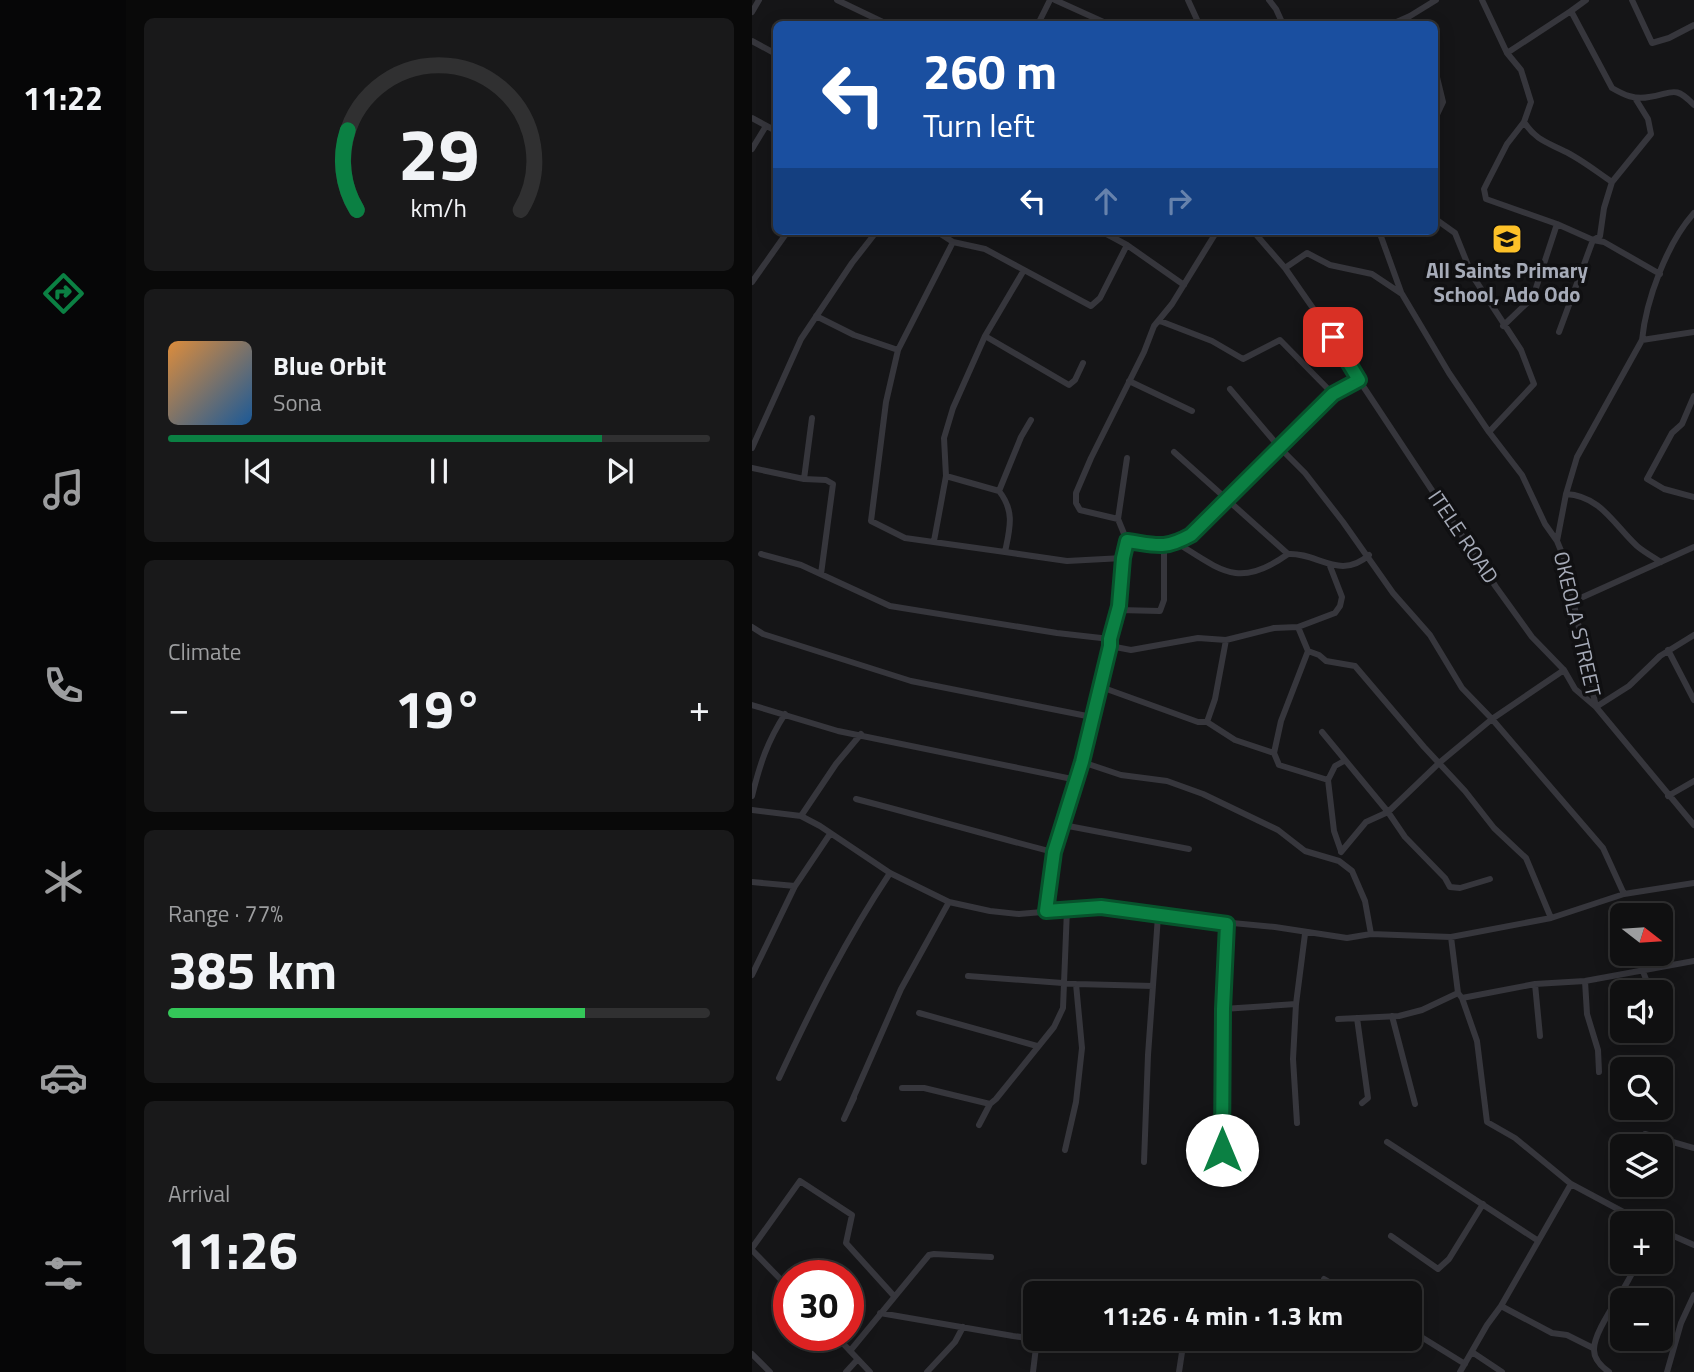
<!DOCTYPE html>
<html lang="en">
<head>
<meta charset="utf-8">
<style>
	body { margin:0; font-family:"Titillium Web",sans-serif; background:#19191a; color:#f1f3f6; height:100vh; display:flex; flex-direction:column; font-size:26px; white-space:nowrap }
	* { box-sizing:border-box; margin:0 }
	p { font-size:23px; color:#9c9d9f }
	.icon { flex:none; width:38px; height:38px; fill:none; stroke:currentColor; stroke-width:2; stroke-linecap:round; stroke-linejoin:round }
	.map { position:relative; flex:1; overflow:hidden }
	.side { display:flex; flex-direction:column; gap:18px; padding:18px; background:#090909; width:626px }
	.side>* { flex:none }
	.guide { position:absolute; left:21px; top:21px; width:665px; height:214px; border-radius:10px; box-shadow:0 4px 18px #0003,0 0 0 2px #303031; background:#1a4fa0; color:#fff; overflow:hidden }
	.needle { width:46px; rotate:107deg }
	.tools { position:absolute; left:858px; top:903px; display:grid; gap:14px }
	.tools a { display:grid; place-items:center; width:63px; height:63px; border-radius:10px; background:#101011; box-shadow:0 4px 18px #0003,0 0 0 2px #303031; font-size:35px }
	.speed { position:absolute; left:21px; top:1260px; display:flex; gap:14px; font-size:35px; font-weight:700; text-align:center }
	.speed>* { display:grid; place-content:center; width:91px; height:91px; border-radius:50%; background:#101011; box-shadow:0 4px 18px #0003,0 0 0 2px #303031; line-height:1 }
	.speed .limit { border:10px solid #d22; background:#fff; color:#111 }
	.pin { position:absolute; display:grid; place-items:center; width:60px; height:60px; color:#fff; margin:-30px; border-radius:14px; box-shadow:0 4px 10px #0006 }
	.me { position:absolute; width:77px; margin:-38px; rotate:0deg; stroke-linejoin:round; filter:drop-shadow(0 0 5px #0008) }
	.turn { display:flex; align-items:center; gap:24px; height:147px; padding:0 35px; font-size:32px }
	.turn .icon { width:91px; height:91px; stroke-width:2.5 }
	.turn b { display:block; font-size:49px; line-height:60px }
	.lanes { display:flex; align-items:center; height:66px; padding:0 35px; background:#0003; justify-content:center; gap:35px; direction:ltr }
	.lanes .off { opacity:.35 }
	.big { font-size:52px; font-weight:700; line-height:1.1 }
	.side .widget { flex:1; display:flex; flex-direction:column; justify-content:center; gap:10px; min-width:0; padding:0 24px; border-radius:10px; background:#19191a }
	.side .dial { align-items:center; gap:0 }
	.dial svg { height:182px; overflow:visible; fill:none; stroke:#303031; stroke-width:7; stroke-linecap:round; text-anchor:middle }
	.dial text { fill:#f1f3f6; stroke:none }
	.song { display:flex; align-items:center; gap:21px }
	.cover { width:84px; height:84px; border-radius:10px; background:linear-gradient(135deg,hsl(30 70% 55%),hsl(210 70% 35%)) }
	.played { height:7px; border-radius:4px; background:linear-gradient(90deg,#0b8043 80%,#303031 80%) }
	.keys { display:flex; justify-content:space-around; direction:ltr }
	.heat { display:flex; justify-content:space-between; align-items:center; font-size:38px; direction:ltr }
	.charge { height:10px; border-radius:5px; background:linear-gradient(90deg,#34c759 77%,#303031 0) }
	.trip { position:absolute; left:271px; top:1281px; width:399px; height:70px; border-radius:10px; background:#101011; box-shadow:0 4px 18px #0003,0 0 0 2px #303031; font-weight:700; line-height:70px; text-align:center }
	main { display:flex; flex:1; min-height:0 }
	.menu { display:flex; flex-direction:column; width:126px; justify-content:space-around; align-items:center; background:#060607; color:#9c9d9f }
	.menu .icon { width:49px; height:49px }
	.menu .selected { color:#0b8043 }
	.menu b { font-size:32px; color:#f1f3f6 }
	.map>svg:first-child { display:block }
</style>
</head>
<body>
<main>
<nav class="menu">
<b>11:22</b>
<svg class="icon selected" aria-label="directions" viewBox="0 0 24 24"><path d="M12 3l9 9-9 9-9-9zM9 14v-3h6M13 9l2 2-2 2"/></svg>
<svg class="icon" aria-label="music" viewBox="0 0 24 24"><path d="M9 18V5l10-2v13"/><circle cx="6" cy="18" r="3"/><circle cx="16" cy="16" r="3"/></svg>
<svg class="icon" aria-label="phone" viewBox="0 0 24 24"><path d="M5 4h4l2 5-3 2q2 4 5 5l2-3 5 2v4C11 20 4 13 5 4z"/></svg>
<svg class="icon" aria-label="climate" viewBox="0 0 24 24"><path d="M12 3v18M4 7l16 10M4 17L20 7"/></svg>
<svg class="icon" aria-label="car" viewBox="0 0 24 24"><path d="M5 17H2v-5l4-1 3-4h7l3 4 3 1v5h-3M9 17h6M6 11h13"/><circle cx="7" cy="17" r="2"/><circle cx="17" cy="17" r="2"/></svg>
<svg class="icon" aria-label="filters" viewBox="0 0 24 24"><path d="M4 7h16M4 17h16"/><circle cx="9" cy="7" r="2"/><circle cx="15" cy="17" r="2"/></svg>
</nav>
<section class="side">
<div class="widget dial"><svg viewBox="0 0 100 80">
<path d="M14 69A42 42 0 1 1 86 69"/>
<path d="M14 69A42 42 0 0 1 10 34" stroke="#0b8043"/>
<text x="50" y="56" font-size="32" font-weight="700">29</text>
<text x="50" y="72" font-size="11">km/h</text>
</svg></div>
<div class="widget">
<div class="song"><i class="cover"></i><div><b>Blue Orbit</b><p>Sona</p></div></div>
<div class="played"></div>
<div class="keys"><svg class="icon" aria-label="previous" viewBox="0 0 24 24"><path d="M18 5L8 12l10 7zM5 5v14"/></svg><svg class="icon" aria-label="pause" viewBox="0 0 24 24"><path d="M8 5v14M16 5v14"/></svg><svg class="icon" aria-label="next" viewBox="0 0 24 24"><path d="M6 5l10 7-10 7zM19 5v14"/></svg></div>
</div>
<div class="widget"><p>Climate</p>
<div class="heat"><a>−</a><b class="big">19°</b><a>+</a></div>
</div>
<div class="widget"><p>Range · 77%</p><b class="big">385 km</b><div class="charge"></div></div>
<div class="widget"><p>Arrival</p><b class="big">11:26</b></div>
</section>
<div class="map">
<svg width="942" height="1372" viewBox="0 0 942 1372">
	<rect width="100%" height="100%" fill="#151517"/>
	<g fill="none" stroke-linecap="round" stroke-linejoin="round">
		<!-- minor -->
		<path stroke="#36363c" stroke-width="6" d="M85,0L135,24
			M303,0L356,24
			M436,0L447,24
			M517,0L524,9L529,20
			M730,0L755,53
			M880,0L900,43L917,38L942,25
			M819,11L834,0
			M0,12L7,0
			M286,24L298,0
			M522,24L529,20L530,24
			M640,24L658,16L684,0
			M0,41L24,54
			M682,65L691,102L682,121
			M0,118L24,131
			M772,122C784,140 794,142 812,151C829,159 845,172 860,182
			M0,149L14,126
			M682,218L703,233L720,275L769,350L782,384L737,432L770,475L793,524L805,541L812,558L844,707L877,686L908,656L942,635
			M805,224L734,199L732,189L736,181L755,144L772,122L779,102L769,70L755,53L819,11L860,88C872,95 883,100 897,97C920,94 922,84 942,105
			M184,231L201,242L233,249L339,306L348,298L375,245
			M349,231L375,245L432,285
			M501,231L533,268L581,337L607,380L744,587L780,637L812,670L823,689L844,707L942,825
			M627,231L649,292
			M201,242L146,350L134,402L119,521L153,538L253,552L315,561L371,558
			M533,268L555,253L578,265L620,274L650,294L697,373L737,432
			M0,282L36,231
			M64,316L102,335L146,350
			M408,321L460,341L491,359L528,340L581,394
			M751,326L777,301L782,294L805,224L841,240L852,242L908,274
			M807,332L841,240L848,236L852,208L860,182L899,134L896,119L883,98
			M233,336L317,385L323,380L331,363
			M890,340L942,332
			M377,381L440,411
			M478,389L528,448L553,473L591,522L641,593L678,635L710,688L740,719L851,848L872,894
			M942,396L930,424L920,433L895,479L912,489L942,497
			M0,448L49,339L100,263L125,231
			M422,452L536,554C565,552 588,581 617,555
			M0,468L52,479L74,480L81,484L69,574
			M194,476L247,491L269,437L279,420
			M52,479L60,418
			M247,491C263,511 258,528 253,552
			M814,494C849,496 862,525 885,546C892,552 901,557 909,562
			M366,519L328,510L324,503V493L339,458L392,352L402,326L420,304L465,231
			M182,541L194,476L192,438L201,408L233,336L272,270
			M375,541C402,545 414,549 438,535L581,394L607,380
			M805,541L814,494L825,457L890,340C894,300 915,243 942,213
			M425,543C470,571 487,589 536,554
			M9,554L49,565L138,606L305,633L358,639
			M822,601L942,547
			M367,607V610L408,611L412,600V546
			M0,627L11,634L159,681L340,717
			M358,646L379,650L446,638L474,640L522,628L546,627L583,613L588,606L590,597L578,566
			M916,650L942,700
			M556,651L567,655L574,661L603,666L672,747L713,791L742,828L774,858L799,918
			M349,687L446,722H455L483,740L522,753L527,765L576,780L582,831L589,851
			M0,705L86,731L325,780
			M455,722L463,699L474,640
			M570,732L636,812L653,837L693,878L698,887L708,888L738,879
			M522,753L529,721L556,651L546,627
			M330,762L369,775L415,781L451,794L526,830L553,851L587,861L600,871L613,901L619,934
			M576,780L583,766L592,761
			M0,796C8,764 15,742 33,714
			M916,796L942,781
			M104,799C170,816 235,835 301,852
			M0,810L49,816L68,826L138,873L197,902L238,911L267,914L349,907L406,916L523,927L595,938L619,934L699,937L799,918L872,894L942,883
			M49,816L84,764L109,734
			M311,825L437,849
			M589,852L614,822L636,812L687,763L740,719L812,670
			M0,882L43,886
			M294,911L301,852L330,762L367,606L371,558L375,541L366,519L375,458
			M699,937L706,993L710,998L725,1041L735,1122L763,1138L819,1184L892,1223
			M890,969L899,992
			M0,975L43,886L78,834
			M216,976L324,984L330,1048L324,1102L313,1150
			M833,981L835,1014L846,1050L847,1072
			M324,984L401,986
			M783,984L788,1036
			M710,998L783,984L833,981L942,961
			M471,1009L544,1004
			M167,1013L285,1046
			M640,1016L663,1104
			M605,1018L616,1098L610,1103
			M586,1019L647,1016L670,1010L706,993
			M27,1078C61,1005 94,939 138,873
			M150,1088H172L238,1104L244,1099L302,1027L311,1008L315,909
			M102,1098L92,1119L149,989L197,902
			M545,1123L541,1059L544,1004L553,934
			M227,1125L238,1104
			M893,1134L942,1148
			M635,1142L785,1240
			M470,1150L471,1009L475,924
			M392,1162L396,1055L406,916
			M908,1230L942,1245
			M639,1236L686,1269L697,1259L731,1204
			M0,1248L48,1181L100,1215L94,1243L142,1296
			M0,1250L37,1288
			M572,1279L596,1293
			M749,1306L800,1333L815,1335L841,1348
			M128,1313L261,1336L345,1347H352L356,1339
			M658,1330L713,1364
			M83,1335L118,1372
			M98,1351L177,1255L182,1254L239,1257
			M720,1352L750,1372
			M0,1354L18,1372
			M94,1372L105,1360
			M175,1372L203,1342L211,1327
			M281,1372L285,1339
			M427,1372L432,1339
			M708,1372L735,1325L749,1306L819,1184
			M857,1372C850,1367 842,1359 842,1350C841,1329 878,1285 885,1262
			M915,1372L929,1323L942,1295"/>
	</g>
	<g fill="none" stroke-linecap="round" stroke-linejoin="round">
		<!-- route casing -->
		<g stroke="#07532c" stroke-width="18">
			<path id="route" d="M470,1150L471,1009L475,924L349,907L294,911L302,852L330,762L358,646V639L367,606L371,558L375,541C404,545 412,550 439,535L581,394L607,380L581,337"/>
		</g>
		<!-- route -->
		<use href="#route" stroke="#0b8043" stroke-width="12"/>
	</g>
	<!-- icons -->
	<defs>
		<g id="school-square" transform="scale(1.575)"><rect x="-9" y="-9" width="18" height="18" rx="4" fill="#fdc128" stroke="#101012"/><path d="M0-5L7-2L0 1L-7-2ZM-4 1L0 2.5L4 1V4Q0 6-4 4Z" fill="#111"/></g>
	</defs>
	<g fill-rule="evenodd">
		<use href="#school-square" x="755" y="239"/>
	</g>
	<g text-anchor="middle" stroke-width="7" stroke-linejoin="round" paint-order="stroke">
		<!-- poi labels -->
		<g font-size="21" font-weight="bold" fill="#a6abb8" stroke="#101012">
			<text x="755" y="278">All Saints Primary<tspan x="755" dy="24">School, Ado Odo</tspan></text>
		</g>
		<!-- street labels -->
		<g font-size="21" fill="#a6abb8" stroke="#101012">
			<text transform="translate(711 537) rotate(56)" y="7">ITELE ROAD</text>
			<text transform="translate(825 624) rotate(77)" y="7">OKEOLA STREET</text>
		</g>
	</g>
</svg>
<div class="tools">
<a><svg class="needle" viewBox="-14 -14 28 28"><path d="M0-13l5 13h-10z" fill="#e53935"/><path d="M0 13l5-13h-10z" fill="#9c9d9f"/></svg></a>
<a><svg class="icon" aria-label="sound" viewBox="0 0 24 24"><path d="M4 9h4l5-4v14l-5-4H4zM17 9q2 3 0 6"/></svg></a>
<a><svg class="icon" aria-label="search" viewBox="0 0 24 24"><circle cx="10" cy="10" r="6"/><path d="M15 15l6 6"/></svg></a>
<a><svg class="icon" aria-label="layers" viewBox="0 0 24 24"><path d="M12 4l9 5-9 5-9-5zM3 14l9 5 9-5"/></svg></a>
<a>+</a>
<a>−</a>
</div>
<div class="speed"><div class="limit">30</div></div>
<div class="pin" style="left:581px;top:337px;background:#d93025"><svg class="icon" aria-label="arrive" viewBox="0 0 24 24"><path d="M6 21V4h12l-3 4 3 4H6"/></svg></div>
<svg class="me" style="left:470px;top:1150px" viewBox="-20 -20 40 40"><circle r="19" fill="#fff"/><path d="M0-13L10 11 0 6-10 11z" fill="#0b8043"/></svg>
<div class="trip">11:26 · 4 min · 1.3 km</div>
<div class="guide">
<div class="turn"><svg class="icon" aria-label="left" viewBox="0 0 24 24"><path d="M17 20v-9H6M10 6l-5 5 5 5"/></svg><div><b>260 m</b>Turn left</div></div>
<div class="lanes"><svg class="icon" aria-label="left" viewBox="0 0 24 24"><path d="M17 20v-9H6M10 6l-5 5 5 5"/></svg><svg class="icon off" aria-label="ahead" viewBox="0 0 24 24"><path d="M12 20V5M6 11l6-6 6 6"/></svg><svg class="icon off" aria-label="right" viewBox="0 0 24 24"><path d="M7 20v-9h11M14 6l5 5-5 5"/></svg></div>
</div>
</div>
</main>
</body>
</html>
